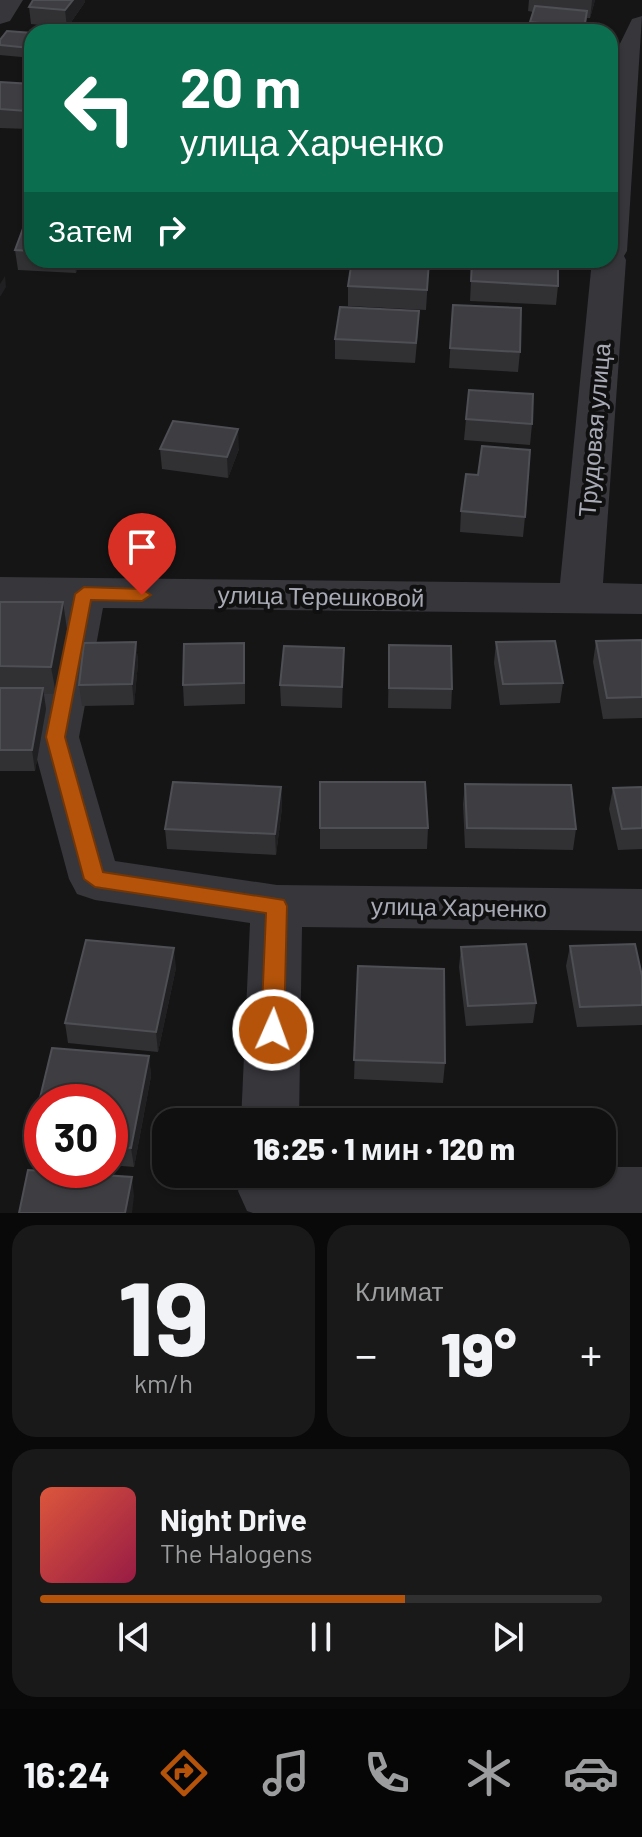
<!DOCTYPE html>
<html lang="ru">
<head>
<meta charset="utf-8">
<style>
	body { margin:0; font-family:Barlow,sans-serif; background:#191919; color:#f1f3f6; height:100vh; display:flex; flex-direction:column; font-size:30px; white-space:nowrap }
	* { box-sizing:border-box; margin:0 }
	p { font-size:26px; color:#9c9d9f }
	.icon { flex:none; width:44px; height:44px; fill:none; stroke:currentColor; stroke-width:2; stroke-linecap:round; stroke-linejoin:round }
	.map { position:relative; height:1213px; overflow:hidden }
	.drawer { display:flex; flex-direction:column; gap:12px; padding:12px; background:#090909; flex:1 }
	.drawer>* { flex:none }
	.guide { position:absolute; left:24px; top:24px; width:594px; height:244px; border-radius:24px; box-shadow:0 2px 6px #0004,0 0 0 2px #303030; background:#0b6e4f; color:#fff; overflow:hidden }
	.speed { position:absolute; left:24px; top:1084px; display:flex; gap:16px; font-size:40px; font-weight:700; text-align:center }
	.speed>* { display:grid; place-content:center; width:104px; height:104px; border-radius:50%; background:#101010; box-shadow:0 2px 6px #0004,0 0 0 2px #303030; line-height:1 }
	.speed .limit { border:12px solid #d22; background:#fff; color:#111 }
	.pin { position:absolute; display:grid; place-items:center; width:68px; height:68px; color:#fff; margin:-82px -34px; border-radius:50% 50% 50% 0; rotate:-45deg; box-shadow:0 0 8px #0007 }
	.pin .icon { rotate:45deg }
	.me { position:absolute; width:88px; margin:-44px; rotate:2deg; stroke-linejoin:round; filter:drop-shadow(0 0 6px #0008) }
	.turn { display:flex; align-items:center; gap:28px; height:168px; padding:0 24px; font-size:36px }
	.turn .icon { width:104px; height:104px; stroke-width:2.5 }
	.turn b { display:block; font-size:56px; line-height:68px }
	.then { display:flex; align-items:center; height:76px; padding:0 24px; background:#0003; gap:16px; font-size:30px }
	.big { font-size:60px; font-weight:800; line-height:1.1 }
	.drawer .tile { flex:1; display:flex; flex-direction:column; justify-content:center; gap:12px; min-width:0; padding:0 28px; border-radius:24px; background:#191919 }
	.drawer .dial { align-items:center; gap:0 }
	.dial b { font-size:104px; line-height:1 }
	.song { display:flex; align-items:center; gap:24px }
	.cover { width:96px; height:96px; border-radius:12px; background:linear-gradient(135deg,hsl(10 70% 55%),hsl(340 70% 35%)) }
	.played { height:8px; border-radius:4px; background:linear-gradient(90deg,#b45309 65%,#303030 65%) }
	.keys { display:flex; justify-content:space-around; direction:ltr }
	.heat { display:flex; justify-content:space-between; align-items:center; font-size:44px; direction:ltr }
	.drawer .tiles { flex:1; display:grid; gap:12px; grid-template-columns:1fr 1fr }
	.tile:last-child { grid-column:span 2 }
	.trip { position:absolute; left:152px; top:1108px; width:464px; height:80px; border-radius:24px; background:#101010; box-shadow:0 2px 6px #0004,0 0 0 2px #303030; font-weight:800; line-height:80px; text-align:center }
	.menu { display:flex; height:128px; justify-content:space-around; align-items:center; background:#060606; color:#9c9d9f }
	.menu .icon { width:56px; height:56px }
	.menu .selected { color:#b45309 }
	.menu b { font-size:36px; color:#f1f3f6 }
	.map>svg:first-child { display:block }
</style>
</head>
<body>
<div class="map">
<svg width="642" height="1213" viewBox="0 0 642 1213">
	<rect width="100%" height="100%" fill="#151516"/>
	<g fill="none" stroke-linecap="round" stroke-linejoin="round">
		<!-- minor -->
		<path fill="#36363b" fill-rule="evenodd" d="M0,0H23L10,21L0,24Z
			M642,16L627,251L624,256L626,260L603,583L642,584V614L103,608L79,737L115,861L277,885L642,889V931L302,927L299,1122H241L250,923L95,900L77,894L69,879L31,737L59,608L0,607V577L560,583L592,260H610V73L611,62L632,19Z
			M602,1167H642V1213H253L247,1211L238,1191L246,1174H602Z"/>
	</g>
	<!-- wall -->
	<path fill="#313134" d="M529,0H595L590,18H587L585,32H529L530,22L533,12L528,11Z
		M85,2L67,28L31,24L29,7Z
		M32,33V58L0,55V40Z
		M0,82L32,84L28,129L0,128Z
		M32,215V260H80L76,273L18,270L15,250Z
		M472,260L558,286L556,305L470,301Z
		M429,261L426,310L348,306V286Z
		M453,305L520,352L518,372L449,368Z
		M418,331L415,363L335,359V339Z
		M466,419L532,424L530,445L464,440Z
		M160,449H239L228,478L162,469Z
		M478,475L525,517L523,537L460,532L461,511Z
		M0,602H63L67,630L56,694H44L46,709L35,771H0Z
		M642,640V718L603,719L593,662L596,641Z
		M136,642L138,663L134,705L82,706L79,685Z
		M496,642L563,683L560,703L500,705L494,663Z
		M389,645L452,689L451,709L388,708Z
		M344,648L342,708L281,706L280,685Z
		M245,663V704L184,706L183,685Z
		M320,782L428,828L427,849H320Z
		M465,784L576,829L573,850L465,848L463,804Z
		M281,787L282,808L276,855L167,849L165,829Z
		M642,787V849L618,850L609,809L613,788Z
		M570,946L642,976V1025L577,1027L566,966Z
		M461,947L536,1003L533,1023L466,1026L459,967Z
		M358,966L445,1063L443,1083L354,1079Z
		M176,968L158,1052L68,1043L65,1023Z
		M52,1048L149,1056L151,1076L134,1167L110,1165V1102H42V1159L34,1158L30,1139Z"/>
	<!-- shaded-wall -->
	<path fill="#202022" d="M73,0H85V2L67,28L65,10Z
		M592,0H595L590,18L592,1Z
		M32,98V121L28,129L26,111Z
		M74,260H80L76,273Z
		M5,276L6,287L0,297V284Z
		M238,429L239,449L228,478L227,457Z
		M63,602L67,630L56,694L51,667Z
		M136,642L138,663L134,705L132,684Z
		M43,688L46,709L35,771L32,750Z
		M281,787L282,808L276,855L275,834Z
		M174,948L176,968L158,1052L156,1032Z
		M149,1056L151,1076L134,1167L131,1148Z
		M132,1177L134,1196L132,1213H125Z"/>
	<!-- building -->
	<path fill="#3e3e42" stroke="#4e4f54" stroke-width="2" d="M33,0H73L65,10L29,7Z
		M535,6L587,11L584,28L530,22Z
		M7,31L32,33V46L30,48L0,45V40Z
		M0,82L32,84V98L26,111L0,109Z
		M28,215H32V251L15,250Z
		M352,260L429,261L427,290L348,286Z
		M472,260H558V286L471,281Z
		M453,305L521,308L520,352L450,348Z
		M340,307L419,311L416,343L335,339Z
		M469,390L533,394L532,424L466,419Z
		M173,421L238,429L227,457L160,449Z
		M482,446L530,450L525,517L461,511L466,474L478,475Z
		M0,602H63L51,667L0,666Z
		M642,640V697L607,698L596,641Z
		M555,641L563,683L503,684L496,642Z
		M136,642L132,684L79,685L84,643Z
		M244,643V683L183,685L184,644Z
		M389,645L451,646L452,689L389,688Z
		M284,646L344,648L342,687L280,685Z
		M0,688H43L32,750H0Z
		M173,782L281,787L275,834L165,829Z
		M320,782H425L428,828H320Z
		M465,784L571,785L576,829L467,828Z
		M642,787V828L622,829L613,788Z
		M86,940L174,948L156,1032L65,1023Z
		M526,944L536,1003L468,1006L461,947Z
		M635,944L642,976V1005L580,1007L570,946Z
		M358,966L444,969L445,1063L354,1060Z
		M52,1048L149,1056L131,1148L110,1146V1102H42V1140L30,1139Z
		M28,1170L132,1177L125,1213H19Z"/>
	<!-- route -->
	<path fill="#b45309" stroke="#753606" stroke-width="2" d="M84,587L142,589L151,595L142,601L91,600L65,737L103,872L284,900L287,906L284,1030L281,1037L273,1039L265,1037L261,1030L266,913L95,887L84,879L46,737L75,594Z"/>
	<g text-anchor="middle" stroke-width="8" stroke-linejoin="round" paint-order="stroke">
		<!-- street labels -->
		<g font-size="24" fill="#a8aab5" stroke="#101011">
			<text transform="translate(595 430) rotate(-85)" y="8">Трудовая улица</text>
			<text transform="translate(321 597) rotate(1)" y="8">улица Терешковой</text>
			<text transform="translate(459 908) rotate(1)" y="8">улица Харченко</text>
		</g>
	</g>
</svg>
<div class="speed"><div class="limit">30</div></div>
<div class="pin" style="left:142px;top:595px;background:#d93025"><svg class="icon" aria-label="arrive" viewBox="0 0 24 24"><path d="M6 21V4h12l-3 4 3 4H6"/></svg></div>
<svg class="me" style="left:273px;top:1030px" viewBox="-20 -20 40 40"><circle r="17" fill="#b45309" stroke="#fff" stroke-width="3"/><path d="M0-11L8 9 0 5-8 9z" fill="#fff"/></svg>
<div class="trip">16:25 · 1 мин · 120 m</div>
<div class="guide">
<div class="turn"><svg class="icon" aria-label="left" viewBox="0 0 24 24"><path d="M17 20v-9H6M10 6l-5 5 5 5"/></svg><div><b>20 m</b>улица Харченко</div></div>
<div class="then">Затем<svg class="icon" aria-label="right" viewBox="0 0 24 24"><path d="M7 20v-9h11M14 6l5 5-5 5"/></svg></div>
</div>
</div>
<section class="drawer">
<div class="tiles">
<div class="tile dial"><b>19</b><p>km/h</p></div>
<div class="tile"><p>Климат</p>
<div class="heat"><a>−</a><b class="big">19°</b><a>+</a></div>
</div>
<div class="tile">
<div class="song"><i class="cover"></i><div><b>Night Drive</b><p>The Halogens</p></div></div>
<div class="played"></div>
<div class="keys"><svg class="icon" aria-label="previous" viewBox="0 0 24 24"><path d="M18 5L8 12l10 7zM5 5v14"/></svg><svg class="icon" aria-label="pause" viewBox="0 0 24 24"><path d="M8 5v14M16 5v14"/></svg><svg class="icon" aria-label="next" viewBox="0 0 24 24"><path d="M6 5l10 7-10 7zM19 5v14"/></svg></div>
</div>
</div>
</section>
<nav class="menu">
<b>16:24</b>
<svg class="icon selected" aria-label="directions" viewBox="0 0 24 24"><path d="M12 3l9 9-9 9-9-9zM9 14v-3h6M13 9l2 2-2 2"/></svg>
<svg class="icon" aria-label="music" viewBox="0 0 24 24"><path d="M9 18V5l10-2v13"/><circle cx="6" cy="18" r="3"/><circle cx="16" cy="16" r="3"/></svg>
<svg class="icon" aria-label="phone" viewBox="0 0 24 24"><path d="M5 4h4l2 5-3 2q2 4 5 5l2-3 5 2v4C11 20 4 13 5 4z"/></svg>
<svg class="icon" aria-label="climate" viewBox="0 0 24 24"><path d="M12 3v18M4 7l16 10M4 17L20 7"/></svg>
<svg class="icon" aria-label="car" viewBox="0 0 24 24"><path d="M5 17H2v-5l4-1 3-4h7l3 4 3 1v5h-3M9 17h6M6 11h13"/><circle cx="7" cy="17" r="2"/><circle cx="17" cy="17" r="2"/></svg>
</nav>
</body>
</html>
